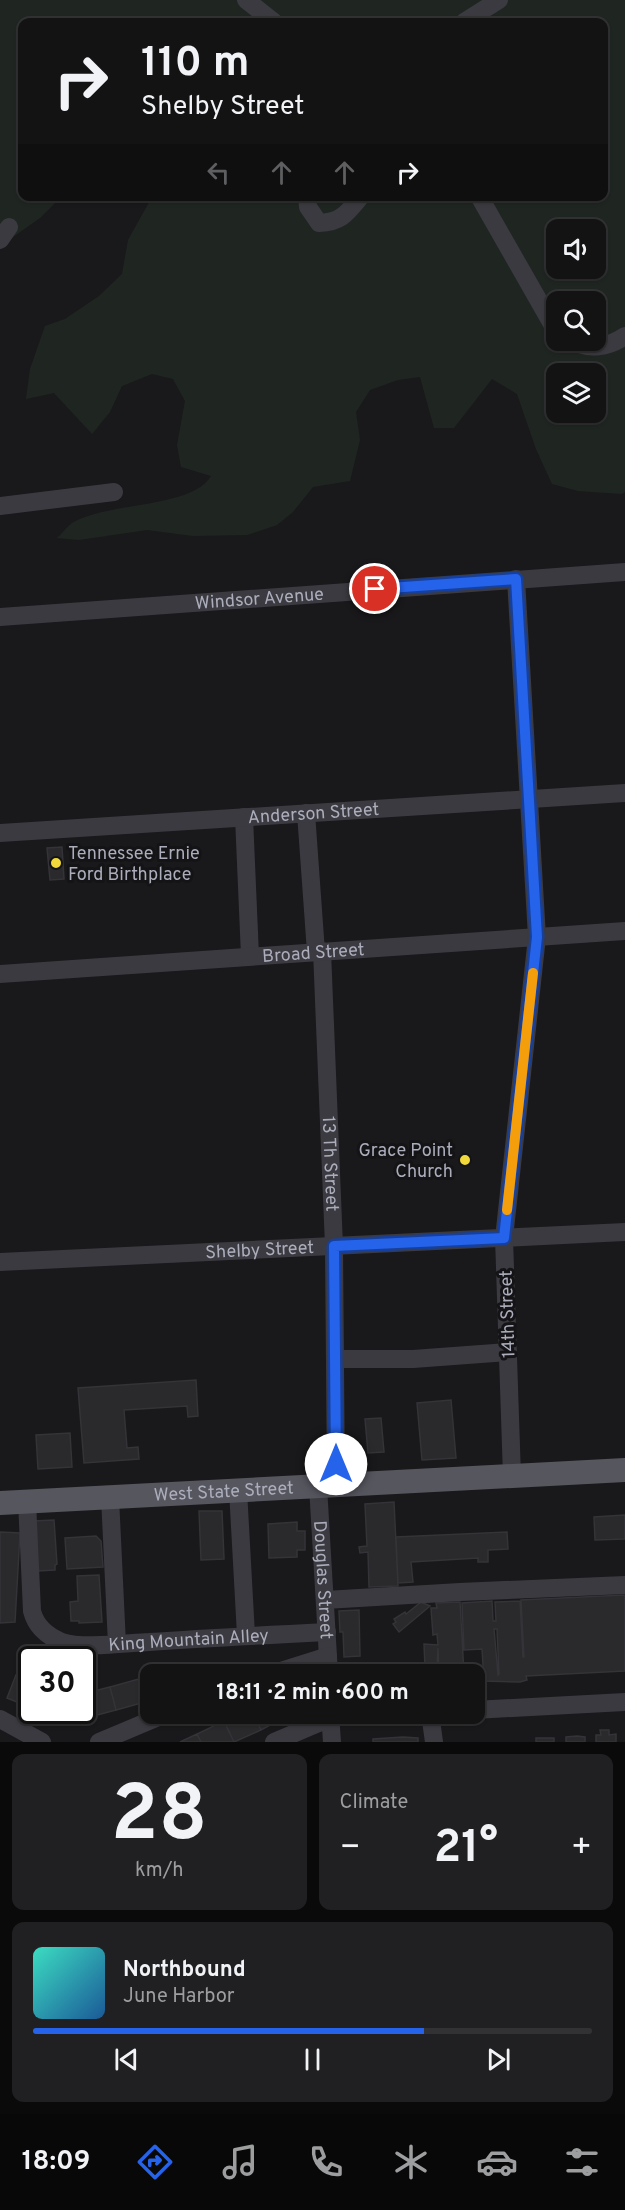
<!DOCTYPE html>
<html lang="en">
<head>
<meta charset="utf-8">
<style>
	body { margin:0; font-family:Overpass,sans-serif; background:#202022; color:#f1f3f6; height:100vh; display:flex; flex-direction:column; font-size:22px; white-space:nowrap }
	* { box-sizing:border-box; margin:0 }
	p { font-size:20px; color:#9d9ea0 }
	.icon { flex:none; width:33px; height:33px; fill:none; stroke:currentColor; stroke-width:2; stroke-linecap:round; stroke-linejoin:round }
	.map { position:relative; height:1742px; overflow:hidden }
	.side { display:flex; flex-direction:column; gap:12px; padding:12px; background:#0a0a0b; flex:1 }
	.side>* { flex:none }
	.top-card { position:absolute; left:18px; top:18px; width:590px; height:183px; border-radius:12px; box-shadow:0 2px 4px #0004,0 0 0 2px #323234; background:#131314; color:#f1f3f6; overflow:hidden }
	.controls { position:absolute; left:546px; top:219px; display:grid; gap:12px }
	.controls a { display:grid; place-items:center; width:60px; height:60px; border-radius:12px; background:#131314; box-shadow:0 2px 4px #0004,0 0 0 2px #323234; font-size:30px }
	.speed { position:absolute; left:18px; top:1646px; display:flex; gap:12px; font-size:30px; font-weight:700; text-align:center }
	.speed>* { display:grid; place-content:center; width:78px; height:78px; border-radius:50%; background:#131314; box-shadow:0 2px 4px #0004,0 0 0 2px #323234; line-height:1 }
	.speed .limit { border:3px solid #111; border-radius:9px; background:#fff; color:#111 }
	.pin { position:absolute; display:grid; place-items:center; width:51px; height:51px; color:#fff; margin:-26px; border:3px solid #fff; border-radius:50%; box-shadow:0 2px 6px #0007 }
	.me { position:absolute; width:66px; margin:-33px; rotate:0deg; stroke-linejoin:round; filter:drop-shadow(0 0 4px #0008) }
	.turn { display:flex; align-items:center; gap:21px; height:126px; padding:0 24px; font-size:27px }
	.turn .icon { width:78px; height:78px; stroke-width:2.5 }
	.turn b { display:block; font-size:42px; line-height:51px }
	.lanes { display:flex; align-items:center; height:57px; padding:0 24px; background:#0003; justify-content:center; gap:30px; direction:ltr }
	.lanes .off { opacity:.35 }
	.big { font-size:45px; font-weight:700; line-height:1.1 }
	.side .card { flex:1; display:flex; flex-direction:column; justify-content:center; gap:9px; min-width:0; padding:0 21px; border-radius:12px; background:#202022 }
	.side .dial { align-items:center; gap:0 }
	.dial b { font-size:78px; line-height:1 }
	.song { display:flex; align-items:center; gap:18px }
	.cover { width:72px; height:72px; border-radius:9px; background:linear-gradient(135deg,hsl(170 70% 55%),hsl(210 70% 35%)) }
	.played { height:6px; border-radius:3px; background:linear-gradient(90deg,#2563eb 70%,#323234 70%) }
	.keys { display:flex; justify-content:space-around; direction:ltr }
	.heat { display:flex; justify-content:space-between; align-items:center; font-size:33px; direction:ltr }
	.side .tiles { flex:1; display:grid; gap:12px; grid-template-columns:1fr 1fr }
	.card:last-child { grid-column:span 2 }
	.trip { position:absolute; left:140px; top:1664px; width:345px; height:60px; border-radius:12px; background:#131314; box-shadow:0 2px 4px #0004,0 0 0 2px #323234; font-weight:700; line-height:60px; text-align:center }
	.tab-bar { display:flex; height:96px; justify-content:space-around; align-items:center; background:#080808; color:#9d9ea0 }
	.tab-bar .icon { width:42px; height:42px }
	.tab-bar .selected { color:#2563eb }
	.tab-bar b { font-size:27px; color:#f1f3f6 }
	.map>svg:first-child { display:block }
</style>
</head>
<body>
<div class="map">
<svg width="625" height="1742" viewBox="0 0 625 1742">
	<rect width="100%" height="100%" fill="#19191b"/>
	<!-- green -->
	<path fill="#1f2621" fill-rule="evenodd" d="M0,0H625V492L622,494L578,491L552,484L536,449L517,394L492,379L454,428H434L420,377L398,380L370,390L356,412L360,440L350,481L313,487L293,512L277,525L247,535L193,536L147,530L79,540L57,538C63,533 68,525 74,522C109,502 193,508 211,476L181,467L177,445L185,401L173,379L152,374L122,386L110,412L92,434L54,393L26,399L30,369L45,326L65,319L99,296L122,274L128,240L152,197L603,196V22H22V196L61,197L40,218L13,237L0,234ZM556,230H596V268H556ZM556,302H596V340H556ZM556,374H596V412H556Z"/>
	<!-- building -->
	<path fill="#2a292c" stroke="#343337" stroke-width="1.5" fill-rule="evenodd" d="M62,847L64,879L50,880L47,848Z
		M196,1380L198,1416L188,1417L187,1406L124,1410L127,1448L138,1447L139,1459L84,1463L78,1388Z
		M451,1400L456,1458L422,1460L417,1403Z
		M381,1418L384,1452L368,1453L365,1419Z
		M70,1433L72,1467L38,1469L36,1435Z
		M394,1502L398,1586L369,1587L368,1552L360,1553L359,1547L367,1546L365,1504Z
		M199,1511H222L224,1559L201,1560Z
		M625,1515V1539L595,1540L594,1517Z
		M54,1520L57,1564L55,1565V1570L38,1571L34,1521Z
		M297,1522V1531H305V1550H297V1557L269,1558L268,1524Z
		M0,1532L20,1533L15,1622L0,1623Z
		M507,1532L508,1549L488,1550V1562H478V1558L411,1562L413,1582L398,1583L396,1537Z
		M96,1536L101,1541L103,1567L67,1569L65,1538Z
		M99,1575L102,1622L79,1623V1621H71L70,1602L78,1601L77,1576Z
		M625,1595V1671L526,1676L527,1680L520,1682L484,1681L482,1649L464,1650L462,1603L492,1601L493,1621H496L495,1602L520,1601L523,1657H524L521,1600ZM494,1629H497L499,1674L498,1675Z
		M421,1602L430,1606L399,1632L393,1624L396,1622L394,1619L405,1612L406,1614Z
		M460,1602L464,1674H439L438,1648L437,1666L425,1667L424,1644L438,1645L437,1634L433,1635L431,1608H437L436,1603Z
		M359,1610L360,1656L344,1657L343,1632H340L339,1611Z
		M16,1675L32,1681V1708L7,1698Z
		M139,1679L145,1702L116,1710L110,1687Z
		M110,1687L116,1710L86,1718L82,1706V1694Z
		M37,1710H68L63,1721Z
		M239,1713H253L261,1730L234,1742L224,1721Z
		M253,1713H288L289,1715L261,1730Z
		M224,1721L234,1742H201L197,1734Z
		M600,1730H609V1735L616,1734V1742H596V1735H601Z
		M197,1734L201,1742H180Z
		M577,1736L585,1737V1742H566V1737Z
		M403,1737L418,1738V1742H373V1739Z
		M536,1738H554V1742H536Z"/>
	<g fill="none" stroke-linecap="round" stroke-linejoin="round">
		<!-- minor -->
		<g stroke="#3a3a40" stroke-width="18">
			<path d="M246,0L274,22"/>
			<path d="M464,22L499,0"/>
			<path d="M307,196L308,207L319,223C342,222 347,213 361,196"/>
			<path d="M479,196L556,331"/>
			<path d="M0,240L9,227"/>
			<path d="M571,340C588,351 609,347 625,336"/>
			<path d="M0,506L114,492"/>
			<path id="s1" d="M0,617L625,572"/>
			<path d="M306,813L316,952"/>
			<path d="M244,817L250,956"/>
			<path id="s2" d="M0,833L625,793"/>
			<path id="s3" d="M322,951L334,1246L336,1485"/>
			<path id="s4" d="M0,974L625,931"/>
			<path id="s5" d="M0,1262L625,1232"/>
			<path d="M335,1359H413L508,1352"/>
			<path d="M512,1476L504,1238L537,937L516,579"/>
			<path id="s6" d="M318,1486L329,1674"/>
			<path d="M238,1490L246,1635"/>
			<path d="M110,1497L117,1644"/>
			<path id="s7" d="M27,1501L32,1611C36,1627 47,1636 62,1642C83,1649 126,1643 149,1642C208,1638 267,1635 327,1632"/>
			<path d="M325,1600L460,1592L625,1585"/>
			<path d="M271,1674L328,1656"/>
			<path d="M474,1710L625,1702"/>
			<path d="M330,1713L332,1742"/>
			<path d="M430,1713L434,1742"/>
			<path d="M0,1719L42,1742"/>
			<path d="M99,1742L168,1713"/>
			<path d="M274,1742L335,1716L346,1717L421,1713"/>
		</g>
		<!-- major -->
		<path stroke="#56565f" stroke-width="24" id="s8" d="M0,1503L625,1470"/>
	</g>
	<g fill="none" stroke-linecap="round" stroke-linejoin="round">
		<!-- route casing -->
		<g stroke="#184099" stroke-width="15">
			<path id="route" d="M336,1464L334,1246L504,1238L537,937L516,579L375,589"/>
		</g>
		<!-- route -->
		<use href="#route" stroke="#2563eb" stroke-width="10"/>
		<!-- slow -->
		<path stroke="#f59e0b" stroke-width="10" d="M507,1210L533,973"/>
	</g>
	<!-- markers -->
	<g fill="#f1d93b" stroke="#141416" stroke-width="2">
		<circle cx="56" cy="863" r="6"/>
		<circle cx="465" cy="1160" r="6"/>
	</g>
	<g text-anchor="middle" stroke-width="6" stroke-linejoin="round" paint-order="stroke">
		<!-- street labels -->
		<g font-size="18" fill="#abadbb" stroke="#141416">
			<text dy="6" stroke="none"><textPath href="#s1" startOffset="260">Windsor Avenue</textPath></text>
			<text dy="6" stroke="none"><textPath href="#s2" startOffset="314">Anderson Street</textPath></text>
			<text dy="6" stroke="none"><textPath href="#s4" startOffset="314">Broad Street</textPath></text>
			<text dy="6" stroke="none"><textPath href="#s3" startOffset="213">13 Th Street</textPath></text>
			<text dy="6" stroke="none"><textPath href="#s5" startOffset="260">Shelby Street</textPath></text>
			<text transform="translate(507 1314) rotate(-92)" y="6">14th Street</text>
			<text dy="6" stroke="none"><textPath href="#s8" startOffset="224">West State Street</textPath></text>
			<text dy="6" stroke="none"><textPath href="#s6" startOffset="94">Douglas Street</textPath></text>
			<text dy="6" stroke="none"><textPath href="#s7" startOffset="282">King Mountain Alley</textPath></text>
		</g>
		<!-- poi labels -->
		<g font-size="18" fill="#abadbb" stroke="#141416" text-anchor="start">
			<text x="68" y="859">Tennessee Ernie<tspan x="68" dy="21">Ford Birthplace</tspan></text>
			<text x="453" y="1156" text-anchor="end">Grace Point<tspan x="453" dy="21">Church</tspan></text>
		</g>
	</g>
</svg>
<div class="controls">
<a><svg class="icon" aria-label="sound" viewBox="0 0 24 24"><path d="M4 9h4l5-4v14l-5-4H4zM17 9q2 3 0 6"/></svg></a>
<a><svg class="icon" aria-label="search" viewBox="0 0 24 24"><circle cx="10" cy="10" r="6"/><path d="M15 15l6 6"/></svg></a>
<a><svg class="icon" aria-label="layers" viewBox="0 0 24 24"><path d="M12 4l9 5-9 5-9-5zM3 14l9 5 9-5"/></svg></a>
</div>
<div class="speed"><div class="limit">30</div></div>
<div class="pin" style="left:375px;top:589px;background:#d93025"><svg class="icon" aria-label="arrive" viewBox="0 0 24 24"><path d="M6 21V4h12l-3 4 3 4H6"/></svg></div>
<svg class="me" style="left:336px;top:1464px" viewBox="-20 -20 40 40"><circle r="19" fill="#fff"/><path d="M0-13L10 11 0 6-10 11z" fill="#2563eb"/></svg>
<div class="trip">18:11 · 2 min · 600 m</div>
<div class="top-card">
<div class="turn"><svg class="icon" aria-label="right" viewBox="0 0 24 24"><path d="M7 20v-9h11M14 6l5 5-5 5"/></svg><div><b>110 m</b>Shelby Street</div></div>
<div class="lanes"><svg class="icon off" aria-label="left" viewBox="0 0 24 24"><path d="M17 20v-9H6M10 6l-5 5 5 5"/></svg><svg class="icon off" aria-label="ahead" viewBox="0 0 24 24"><path d="M12 20V5M6 11l6-6 6 6"/></svg><svg class="icon off" aria-label="ahead" viewBox="0 0 24 24"><path d="M12 20V5M6 11l6-6 6 6"/></svg><svg class="icon" aria-label="right" viewBox="0 0 24 24"><path d="M7 20v-9h11M14 6l5 5-5 5"/></svg></div>
</div>
</div>
<section class="side">
<div class="tiles">
<div class="card dial"><b>28</b><p>km/h</p></div>
<div class="card"><p>Climate</p>
<div class="heat"><a>−</a><b class="big">21°</b><a>+</a></div>
</div>
<div class="card">
<div class="song"><i class="cover"></i><div><b>Northbound</b><p>June Harbor</p></div></div>
<div class="played"></div>
<div class="keys"><svg class="icon" aria-label="previous" viewBox="0 0 24 24"><path d="M18 5L8 12l10 7zM5 5v14"/></svg><svg class="icon" aria-label="pause" viewBox="0 0 24 24"><path d="M8 5v14M16 5v14"/></svg><svg class="icon" aria-label="next" viewBox="0 0 24 24"><path d="M6 5l10 7-10 7zM19 5v14"/></svg></div>
</div>
</div>
</section>
<nav class="tab-bar">
<b>18:09</b>
<svg class="icon selected" aria-label="directions" viewBox="0 0 24 24"><path d="M12 3l9 9-9 9-9-9zM9 14v-3h6M13 9l2 2-2 2"/></svg>
<svg class="icon" aria-label="music" viewBox="0 0 24 24"><path d="M9 18V5l10-2v13"/><circle cx="6" cy="18" r="3"/><circle cx="16" cy="16" r="3"/></svg>
<svg class="icon" aria-label="phone" viewBox="0 0 24 24"><path d="M5 4h4l2 5-3 2q2 4 5 5l2-3 5 2v4C11 20 4 13 5 4z"/></svg>
<svg class="icon" aria-label="climate" viewBox="0 0 24 24"><path d="M12 3v18M4 7l16 10M4 17L20 7"/></svg>
<svg class="icon" aria-label="car" viewBox="0 0 24 24"><path d="M5 17H2v-5l4-1 3-4h7l3 4 3 1v5h-3M9 17h6M6 11h13"/><circle cx="7" cy="17" r="2"/><circle cx="17" cy="17" r="2"/></svg>
<svg class="icon" aria-label="filters" viewBox="0 0 24 24"><path d="M4 7h16M4 17h16"/><circle cx="9" cy="7" r="2"/><circle cx="15" cy="17" r="2"/></svg>
</nav>
</body>
</html>
